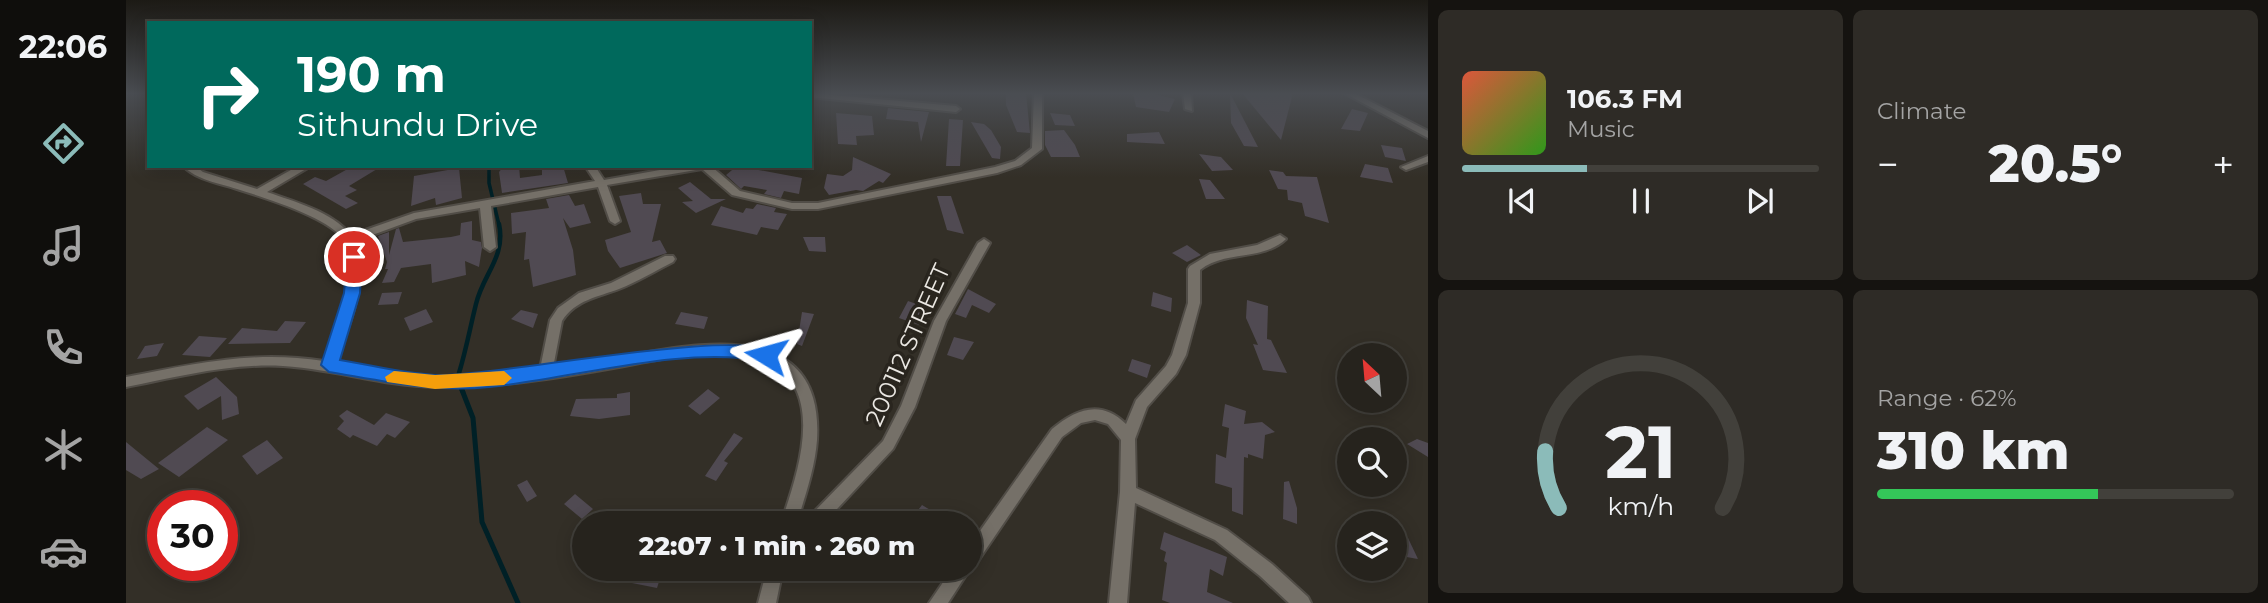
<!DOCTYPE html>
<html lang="en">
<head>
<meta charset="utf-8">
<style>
	body { margin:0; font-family:Montserrat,sans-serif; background:#2e2b26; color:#f1f3f6; height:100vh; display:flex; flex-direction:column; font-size:26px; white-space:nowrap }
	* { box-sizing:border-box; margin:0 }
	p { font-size:23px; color:#a4a4a4 }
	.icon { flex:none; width:38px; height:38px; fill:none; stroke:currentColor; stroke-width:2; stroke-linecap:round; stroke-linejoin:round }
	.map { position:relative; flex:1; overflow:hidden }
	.sheet { display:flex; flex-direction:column; gap:10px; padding:10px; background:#151310; width:840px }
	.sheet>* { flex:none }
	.banner { position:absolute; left:21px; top:21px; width:665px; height:147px; border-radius:0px; box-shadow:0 4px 18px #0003,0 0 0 2px #42403b; background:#00695c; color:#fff; overflow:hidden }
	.needle { width:46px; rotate:334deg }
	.fabs { position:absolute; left:1211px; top:343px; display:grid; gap:14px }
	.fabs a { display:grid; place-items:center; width:70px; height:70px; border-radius:50%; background:#26231d; box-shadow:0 4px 18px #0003,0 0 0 2px #42403b; font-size:35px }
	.speed { position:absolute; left:21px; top:490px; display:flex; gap:14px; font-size:35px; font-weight:700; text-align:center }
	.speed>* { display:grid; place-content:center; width:91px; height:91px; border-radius:50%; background:#26231d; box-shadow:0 4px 18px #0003,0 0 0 2px #42403b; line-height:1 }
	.speed .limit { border:10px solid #d22; background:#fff; color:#111 }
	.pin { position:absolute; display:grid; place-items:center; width:60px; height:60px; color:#fff; margin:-30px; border:4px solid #fff; border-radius:50%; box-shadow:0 2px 7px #0007 }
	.me { position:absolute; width:77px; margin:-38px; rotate:278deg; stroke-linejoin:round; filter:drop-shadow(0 0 5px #0008) }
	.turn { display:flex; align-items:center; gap:24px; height:147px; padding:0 35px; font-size:32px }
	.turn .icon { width:91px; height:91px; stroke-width:2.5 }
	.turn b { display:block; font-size:49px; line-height:60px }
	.big { font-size:52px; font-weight:800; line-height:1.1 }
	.sheet .card { flex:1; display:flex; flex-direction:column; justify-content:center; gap:10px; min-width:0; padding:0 24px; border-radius:10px; background:#2e2b26 }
	.sheet .dial { align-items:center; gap:0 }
	.dial svg { height:182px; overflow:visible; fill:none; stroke:#42403b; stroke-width:7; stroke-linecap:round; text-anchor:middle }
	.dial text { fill:#f1f3f6; stroke:none }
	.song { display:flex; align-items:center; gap:21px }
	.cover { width:84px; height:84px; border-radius:10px; background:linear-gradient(135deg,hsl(10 70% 55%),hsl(110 70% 35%)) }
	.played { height:7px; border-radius:4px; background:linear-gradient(90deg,#8bbbb9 35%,#42403b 35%) }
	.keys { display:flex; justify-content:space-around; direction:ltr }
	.heat { display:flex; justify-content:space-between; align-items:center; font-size:38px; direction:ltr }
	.charge { height:10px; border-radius:5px; background:linear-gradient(90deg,#34c759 62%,#42403b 0) }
	.sheet .tiles { flex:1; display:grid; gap:10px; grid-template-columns:repeat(2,1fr) }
	.trip { position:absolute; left:446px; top:511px; width:410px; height:70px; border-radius:35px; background:#26231d; box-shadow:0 4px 18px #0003,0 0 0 2px #42403b; font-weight:800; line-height:70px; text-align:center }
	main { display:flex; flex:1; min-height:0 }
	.menu { display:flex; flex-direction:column; width:126px; justify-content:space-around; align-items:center; background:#0f0e0c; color:#a4a4a4 }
	.menu .icon { width:49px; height:49px }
	.menu .selected { color:#8bbbb9 }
	.menu b { font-size:32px; color:#f1f3f6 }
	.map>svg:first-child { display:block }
</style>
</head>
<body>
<main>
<nav class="menu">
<b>22:06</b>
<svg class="icon selected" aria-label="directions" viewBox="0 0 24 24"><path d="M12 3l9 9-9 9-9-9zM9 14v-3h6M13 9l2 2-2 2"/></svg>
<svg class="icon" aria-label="music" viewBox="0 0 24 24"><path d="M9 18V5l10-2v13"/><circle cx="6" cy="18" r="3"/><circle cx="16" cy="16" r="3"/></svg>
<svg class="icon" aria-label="phone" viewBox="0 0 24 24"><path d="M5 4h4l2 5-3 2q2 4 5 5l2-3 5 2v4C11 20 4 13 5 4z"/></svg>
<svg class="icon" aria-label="climate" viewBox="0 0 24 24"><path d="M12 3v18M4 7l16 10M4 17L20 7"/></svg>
<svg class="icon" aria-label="car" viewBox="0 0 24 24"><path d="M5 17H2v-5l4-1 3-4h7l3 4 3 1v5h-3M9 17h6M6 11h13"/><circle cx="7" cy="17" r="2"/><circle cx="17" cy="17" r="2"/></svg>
</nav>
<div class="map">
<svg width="1302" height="603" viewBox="0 0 1302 603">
	<rect width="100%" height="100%" fill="#332f27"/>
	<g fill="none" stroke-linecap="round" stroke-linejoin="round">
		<!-- stream-far2 -->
		<path stroke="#002026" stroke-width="3.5" d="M363,166V183L373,225"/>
		<!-- stream-far1 -->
		<path stroke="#002026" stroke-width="4.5" d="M333,373C340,350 344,328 350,304C357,274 380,257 373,224
			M335,388L337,392"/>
		<!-- stream -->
		<path stroke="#002026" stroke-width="5" d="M336,390L347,418L356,522L392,603"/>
	</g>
	<!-- building -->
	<path fill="#504a52" d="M880,93H900L904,133L891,132L880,105Z
		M1007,93H1023L1049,99L1043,112L1010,107Z
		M1104,93L1132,147L1118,146L1105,123Z
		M1116,93H1167L1155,140Z
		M762,108L803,112L795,142L792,122L760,119Z
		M1226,109L1242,113L1234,131L1215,129Z
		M710,113L746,116L748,135L730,136L731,145L712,144Z
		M924,113L944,115L949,126L929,125Z
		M823,119L837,120L834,166H820Z
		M845,122L858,124L865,130L875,147L874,159L866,158Z
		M938,130L949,145L954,157H925L919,145V131Z
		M1033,132L1039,144L1001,142V134Z
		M1255,145L1276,148L1280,161L1259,157Z
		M1073,154L1095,157L1107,170L1086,171Z
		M727,157L765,174L757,183L753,181L737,191L730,190L703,195L698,188L701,174L717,176L726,170Z
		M1239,164L1262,168L1267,183L1234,177Z
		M227,166H256L223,186L231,190L219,196L232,203L220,209L177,184L189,177L200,181Z
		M378,166H393L394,178L416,175V166H437L442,183L376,193L373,172Z
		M611,166L676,178L673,194L658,191L655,198L638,194L641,190L618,186L615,189L600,175Z
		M333,168L336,198L310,205L309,198L285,206L288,176Z
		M1143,170L1157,172L1160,176L1191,177L1203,223L1179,216L1176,203L1162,200L1161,190L1152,189Z
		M1073,179L1084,180L1099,199H1080Z
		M564,182L585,199H600L570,213L556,202L567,201L552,188Z
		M515,193L517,204H535L526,242L534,240L541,253L494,268L482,251L479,240L505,232L493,196Z
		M443,195L449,206L458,204L465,223L444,228L437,218L447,250L450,275L407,287L403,259L398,260L400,232L386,234L385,213L423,208L420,199Z
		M811,196H825L838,234L821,230Z
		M631,204L650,208L648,212L661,214L652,230L635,227L631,235L585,225L595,206L617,213L620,208L627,209Z
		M346,221V240L355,242L356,248L353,267L339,261L340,275L306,283L305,264L275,268L268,282L256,283L262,269H259L261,262L252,236L263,232V255L270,229L273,228L277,242L325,237L334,235L335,223Z
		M677,237H699L700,252L683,251Z
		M1061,245L1075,255L1061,262L1046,253Z
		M842,289L870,304L863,313L846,305L840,318L829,314Z
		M276,292L272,304L252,305L256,293Z
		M1027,292L1046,298L1045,312L1025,306Z
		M1121,300L1142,306L1141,339L1145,340L1161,373L1137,370L1127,344L1132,345L1120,318Z
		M782,301L802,308L793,325L773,318Z
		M300,309L307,322L284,331L278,318Z
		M395,310L412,314L407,328L385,319Z
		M555,312L582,317L578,329L549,324Z
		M676,312L688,314L676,346L671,344Z
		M159,321L180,322L164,343L102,344L116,328L151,331Z
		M73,336L101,338L84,357L56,355Z
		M828,337L848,342L837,360L821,355Z
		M38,343L31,356L11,359L19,346Z
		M1006,359L1025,365L1021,378L1002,371Z
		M90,377L111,397L113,414L96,420L95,396L72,410L58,396Z
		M582,389L594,398L574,415L562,406Z
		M504,392V415L473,419L444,416L450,399L491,398V394Z
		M1099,404L1120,411L1118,424L1136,422L1149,432L1139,435L1137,459L1122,454V458L1118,457L1117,515L1106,511V488L1089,483L1090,454L1100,458L1103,428L1096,426Z
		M221,410L248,425L260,413L284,422L269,438L261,434L251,446L227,435L224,438L211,429L218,421L213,416Z
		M81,427L102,440L53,477L32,463Z
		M608,433L617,438L598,461L602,463L590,481L579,476Z
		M1291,439L1302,443V457L1281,444Z
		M141,440L157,458L131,475L116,456Z
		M0,442L33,469L15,479L0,470Z
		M401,480L411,496L401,502L391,485Z
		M1163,481L1171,508V524L1157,519L1158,482Z
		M449,494L467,509L456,519L438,504Z
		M796,505L826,523H782Z
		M1038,532L1101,557L1097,576L1084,569L1081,592L1107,603H1044L1036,600L1041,563L1038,561L1040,552L1034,549Z
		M1269,536L1282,538L1292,559L1269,555Z
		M511,569H537L531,588L506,583Z"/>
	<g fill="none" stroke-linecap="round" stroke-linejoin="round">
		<!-- minor casing -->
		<g stroke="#514d47" stroke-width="4">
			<path id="minor" d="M684,93L830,106L834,109L830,112L684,97Z
				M908,93H916V149L895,165L871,173L692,209H666L606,195L576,169L481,185L494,221L489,224L484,221L472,187L365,206L370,247L364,251L358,247L354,208L290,219L230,241C243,281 223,325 210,363L272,374L310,377L361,375L414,369L424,320L432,308L453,293L485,283L539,256H547L549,259L547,262C529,271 511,282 493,289C472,297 449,300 436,321L427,368C456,364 484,359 512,354C589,340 698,325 691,440C689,468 679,496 671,523H655C669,481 698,402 653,369C610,338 540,359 493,367C432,378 371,388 309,387C257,386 208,369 157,366C104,363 52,377 0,387V377C69,364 126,350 198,361C208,331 234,273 219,242C207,218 136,197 111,189C92,183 71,180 57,166H69L77,172L131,189L172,166H185L141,192C169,202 205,211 225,235L288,213L469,181L459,166H469L478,180L556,166H585L614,191L666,203H692L869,167L889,161L906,148Z
				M1057,93H1065L1066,111L1059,109Z
				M1218,93H1228L1302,131V138Z
				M1302,156V162L1280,170L1275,167Z
				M1154,235L1160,239C1137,261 1099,250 1074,270V303L1060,355L1050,374L1021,407L1009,439L1010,488L1101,530L1146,564L1182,597L1185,603H1163L1134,576L1089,540L1009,503L1001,603H983L994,492L995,440L982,424L969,420L955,423L936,437L850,564L844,566V545L926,429C950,409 975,399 1000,424L1010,400L1040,366L1046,355L1062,303V269L1064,266L1084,254L1131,245Z
				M858,239L864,243L820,321L789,407L767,449L698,523H680L682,518L757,441L775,406L808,321L852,243Z
				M844,567V569L822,603H803L826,569H844Z
				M641,569H657L650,603H632Z"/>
		</g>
		<!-- minor -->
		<use href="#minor" fill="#757068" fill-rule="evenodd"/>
	</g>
	<!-- sky -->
	<linearGradient id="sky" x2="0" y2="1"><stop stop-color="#1c1a15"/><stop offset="0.53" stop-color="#4a4d52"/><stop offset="1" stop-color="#4a4d52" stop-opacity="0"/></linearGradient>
	<rect width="1302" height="177" fill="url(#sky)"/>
	<!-- route -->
	<path fill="#1a73e8" stroke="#114b97" stroke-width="2" d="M228,252L236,257L234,293L214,360C245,365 277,373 308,375C358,379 630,323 649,355L640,361C549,346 454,378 363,387C309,393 257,381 203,372L195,365L218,293L221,257Z"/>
	<!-- slow -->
	<path fill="#f59e0b" d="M268,371L309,375L378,371L386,378L378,385L309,389L261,382L259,377Z"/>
	<g text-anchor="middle" stroke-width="7" stroke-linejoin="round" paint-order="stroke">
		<!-- street labels -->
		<g font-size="24" fill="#ebe8e3" stroke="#29251e">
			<text transform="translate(782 345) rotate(-66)" y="8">200112 STREET</text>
		</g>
	</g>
</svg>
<div class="fabs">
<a><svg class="needle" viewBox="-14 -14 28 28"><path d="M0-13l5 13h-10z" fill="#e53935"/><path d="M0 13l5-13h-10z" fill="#a4a4a4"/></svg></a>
<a><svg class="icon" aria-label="search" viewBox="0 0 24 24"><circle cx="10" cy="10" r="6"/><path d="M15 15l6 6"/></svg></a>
<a><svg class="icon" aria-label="layers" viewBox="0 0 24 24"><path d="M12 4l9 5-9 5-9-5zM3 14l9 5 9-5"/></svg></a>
</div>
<div class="speed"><div class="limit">30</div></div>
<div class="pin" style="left:228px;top:257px;background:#d93025"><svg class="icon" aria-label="arrive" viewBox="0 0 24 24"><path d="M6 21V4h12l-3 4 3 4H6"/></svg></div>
<svg class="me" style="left:640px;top:355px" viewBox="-20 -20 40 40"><path d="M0-17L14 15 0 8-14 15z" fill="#1a73e8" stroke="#fff" stroke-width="4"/></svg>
<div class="trip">22:07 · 1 min · 260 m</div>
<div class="banner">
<div class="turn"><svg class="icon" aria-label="right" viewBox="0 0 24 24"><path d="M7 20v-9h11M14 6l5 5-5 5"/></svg><div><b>190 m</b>Sithundu Drive</div></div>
</div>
</div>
<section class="sheet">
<div class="tiles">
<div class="card">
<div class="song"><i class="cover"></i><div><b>106.3 FM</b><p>Music</p></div></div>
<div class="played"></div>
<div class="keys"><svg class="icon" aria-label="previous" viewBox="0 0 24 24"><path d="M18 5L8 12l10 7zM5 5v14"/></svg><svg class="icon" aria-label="pause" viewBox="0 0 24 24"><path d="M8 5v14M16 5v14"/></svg><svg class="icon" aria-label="next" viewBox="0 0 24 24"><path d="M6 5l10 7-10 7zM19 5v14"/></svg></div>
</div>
<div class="card"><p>Climate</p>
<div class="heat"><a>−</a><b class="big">20.5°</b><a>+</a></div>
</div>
<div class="card dial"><svg viewBox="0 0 100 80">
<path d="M14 69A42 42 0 1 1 86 69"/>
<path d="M14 69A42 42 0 0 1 8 44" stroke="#8bbbb9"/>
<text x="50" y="56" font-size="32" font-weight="700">21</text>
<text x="50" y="72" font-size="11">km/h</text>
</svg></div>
<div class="card"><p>Range · 62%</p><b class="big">310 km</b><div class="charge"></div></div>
</div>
</section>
</main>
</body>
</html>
